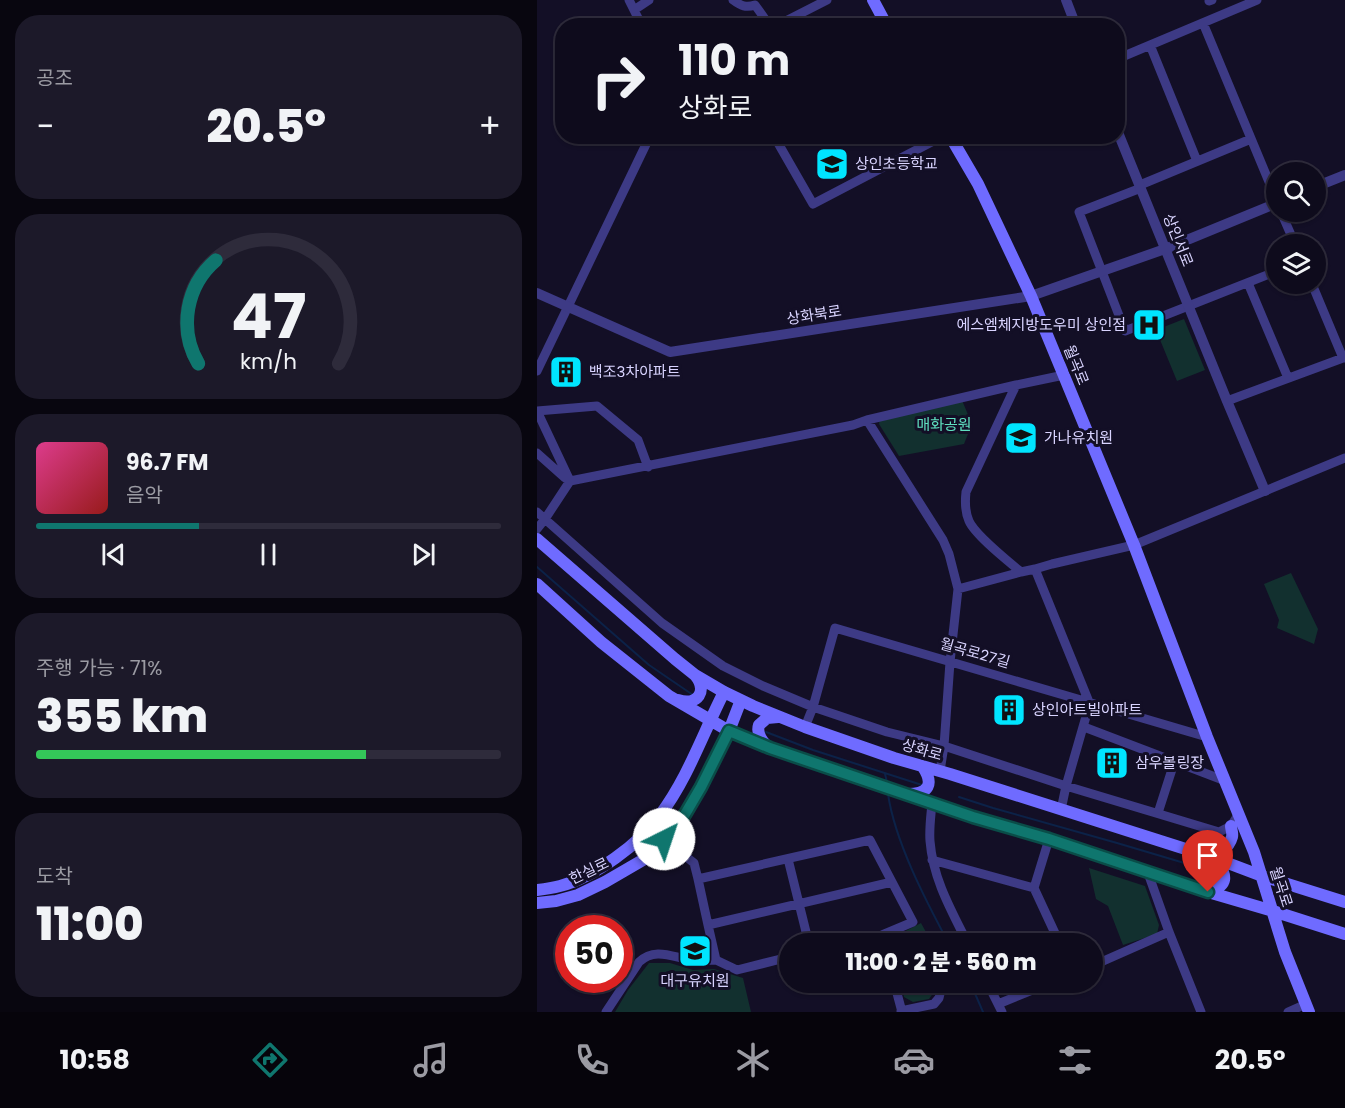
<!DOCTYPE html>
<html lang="ko">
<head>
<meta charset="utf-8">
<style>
	body { margin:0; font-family:Poppins,"Noto Sans KR",sans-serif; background:#1c1929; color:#f1f3f6; height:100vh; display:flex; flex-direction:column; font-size:22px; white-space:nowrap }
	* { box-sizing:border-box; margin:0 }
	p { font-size:20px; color:#9b9ba3 }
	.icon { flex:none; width:33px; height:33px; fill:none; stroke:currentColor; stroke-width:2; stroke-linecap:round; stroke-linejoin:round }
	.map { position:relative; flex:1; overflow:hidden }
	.details { display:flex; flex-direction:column; gap:15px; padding:15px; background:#08060f; width:537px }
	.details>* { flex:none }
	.hud { position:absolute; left:18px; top:18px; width:570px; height:126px; border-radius:24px; box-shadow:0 2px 4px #0004,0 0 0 2px #2e2b3b; background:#0e0b1c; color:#f1f3f6; overflow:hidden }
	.buttons { position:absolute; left:729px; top:162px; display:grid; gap:12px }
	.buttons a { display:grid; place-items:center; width:60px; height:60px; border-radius:50%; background:#0e0b1c; box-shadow:0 2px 4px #0004,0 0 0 2px #2e2b3b; font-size:30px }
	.speed { position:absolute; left:18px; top:915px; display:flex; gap:12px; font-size:30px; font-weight:700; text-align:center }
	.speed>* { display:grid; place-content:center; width:78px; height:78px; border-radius:50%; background:#0e0b1c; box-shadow:0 2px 4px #0004,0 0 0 2px #2e2b3b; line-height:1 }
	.speed .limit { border:9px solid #d22; background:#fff; color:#111 }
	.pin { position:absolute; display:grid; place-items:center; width:51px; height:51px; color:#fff; margin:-62px -26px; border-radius:50% 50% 50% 0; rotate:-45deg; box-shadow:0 0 6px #0007 }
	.pin .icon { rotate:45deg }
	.me { position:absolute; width:66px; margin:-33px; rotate:41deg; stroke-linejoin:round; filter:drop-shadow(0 0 4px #0008) }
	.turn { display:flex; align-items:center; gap:21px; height:126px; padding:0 24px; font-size:27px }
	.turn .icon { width:78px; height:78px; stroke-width:2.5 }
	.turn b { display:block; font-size:42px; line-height:51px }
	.big { font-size:45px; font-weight:800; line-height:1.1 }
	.details .card { flex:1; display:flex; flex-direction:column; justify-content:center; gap:9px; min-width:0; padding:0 21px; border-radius:24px; background:#1c1929 }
	.details .dial { align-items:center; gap:0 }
	.dial svg { height:156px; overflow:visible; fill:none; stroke:#2e2b3b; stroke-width:7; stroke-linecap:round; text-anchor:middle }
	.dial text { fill:#f1f3f6; stroke:none }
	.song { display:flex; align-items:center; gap:18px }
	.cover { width:72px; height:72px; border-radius:9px; background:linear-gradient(135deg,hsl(330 70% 55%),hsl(0 70% 35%)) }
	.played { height:6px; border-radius:3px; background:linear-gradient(90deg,#0f766e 35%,#2e2b3b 35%) }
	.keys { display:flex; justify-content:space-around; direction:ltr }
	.heat { display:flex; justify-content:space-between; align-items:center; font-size:33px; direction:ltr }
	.charge { height:9px; border-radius:4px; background:linear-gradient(90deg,#34c759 71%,#2e2b3b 0) }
	.trip { position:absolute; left:242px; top:933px; width:324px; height:60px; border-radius:30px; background:#0e0b1c; box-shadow:0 2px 4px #0004,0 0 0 2px #2e2b3b; font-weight:800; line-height:60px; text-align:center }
	.tabs { display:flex; height:96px; justify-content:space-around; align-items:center; background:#06040b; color:#9b9ba3 }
	.tabs .icon { width:42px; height:42px }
	.tabs .selected { color:#0f766e }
	.tabs b { font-size:27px; color:#f1f3f6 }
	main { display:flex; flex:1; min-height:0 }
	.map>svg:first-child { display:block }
</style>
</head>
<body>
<main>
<section class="details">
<div class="card"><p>공조</p>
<div class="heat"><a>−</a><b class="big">20.5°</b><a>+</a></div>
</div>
<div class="card dial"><svg viewBox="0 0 100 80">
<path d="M14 69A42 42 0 1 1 86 69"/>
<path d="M14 69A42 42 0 0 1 23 16" stroke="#0f766e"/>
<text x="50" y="56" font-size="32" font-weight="700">47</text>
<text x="50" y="72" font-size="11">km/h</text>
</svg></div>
<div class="card">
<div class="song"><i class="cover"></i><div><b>96.7 FM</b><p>음악</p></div></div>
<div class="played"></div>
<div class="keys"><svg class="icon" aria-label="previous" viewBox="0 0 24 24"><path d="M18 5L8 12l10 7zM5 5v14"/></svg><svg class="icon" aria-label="pause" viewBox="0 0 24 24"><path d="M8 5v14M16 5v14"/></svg><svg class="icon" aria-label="next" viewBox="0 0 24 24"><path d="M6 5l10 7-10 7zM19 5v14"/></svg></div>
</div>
<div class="card"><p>주행 가능 · 71%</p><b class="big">355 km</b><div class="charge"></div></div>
<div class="card"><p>도착</p><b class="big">11:00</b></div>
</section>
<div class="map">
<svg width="808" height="1012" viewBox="0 0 808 1012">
	<rect width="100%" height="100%" fill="#130f26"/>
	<!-- green -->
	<path fill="#12302f" d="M647,319L668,370L640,381L619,330Z
		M424,398L435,424L427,444L362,456L342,424L343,417Z
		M754,573L781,629L777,644L740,628L742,620L727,584Z
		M552,868L608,886L622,925L620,934L586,945L571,906L559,899Z
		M384,923L395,943H354L353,939Z
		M112,963H133L156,970L177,969L206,978L214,1012H78L91,990Z
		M364,983V982L400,983L397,992L392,999L376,1002L367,997Z"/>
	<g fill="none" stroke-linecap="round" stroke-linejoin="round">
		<!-- stream -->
		<path stroke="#0c2248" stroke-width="2" d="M0,567L112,665L156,695
			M229,732L276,750L385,785
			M348,774L350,782
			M351,794C358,842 389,901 412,944
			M422,797L456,808L580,843L681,873
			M433,982L446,1012"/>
		<!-- minor -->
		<path stroke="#3d3a85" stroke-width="9" d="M92,0L105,26
			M196,0C204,6 209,8 218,5L233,26
			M672,1L675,0
			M97,10L112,0
			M666,23L740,201
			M239,26L290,0
			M613,45L660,161
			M580,59L720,0
			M237,136L276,204L406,136
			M603,185L714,139
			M604,188L542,212L588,331L740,271
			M744,212L758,244
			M711,283L751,378
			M775,284L806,358H808
			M0,371L113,136
			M479,385L429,492C428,501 428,512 432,521C438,535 471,561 484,572L498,569L552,702L550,713L529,786L524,810
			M690,401L806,358
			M0,411L60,406L101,440L111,467
			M0,411L33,481
			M330,420L406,540L412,554L421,589L413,662L407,746L403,771
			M0,453L28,478
			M0,512L125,623L186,666L226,686L276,707L350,732L407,746L529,786L682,832L694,826L701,815
			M0,529L8,519L33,481L316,425L330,420L479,385L527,375
			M498,569L515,564L597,545L808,458
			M421,589L484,572
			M268,727L276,707L298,628L670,737
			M547,727L686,780
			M395,803C394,815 392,829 393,841C396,879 414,910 431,944
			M621,813L638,760
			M127,839L157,863L161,879L333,840L376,922L345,935L308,944
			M512,839L497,888L523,944
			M251,859L272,944
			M395,860L497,888
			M611,873L632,932L664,1012
			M161,879L171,925
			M252,957L200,970L179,960L171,925L355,882
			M555,966L632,932
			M357,982L365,1012
			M450,982L465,1012
			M461,1004L515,982
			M364,1011L397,1004L402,998L406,982
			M69,1012L102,962C118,947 135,957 154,960C162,961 170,960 179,960
			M751,1012L769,1004"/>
		<!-- tertiary -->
		<path stroke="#3d3a85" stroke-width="10" d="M529,0L539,26
			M580,130L690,401L728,491
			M778,187L808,175
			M0,293L133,352L494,296L628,249L740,203"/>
		<!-- secondary -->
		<path stroke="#6f6bff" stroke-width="12" d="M336,0L350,26
			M413,136L441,184L494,296L597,545L670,737L717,852L748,952L772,1012
			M0,539L138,659L158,675L187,692L216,706L268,727L357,758L413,774L680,859L725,876L808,902
			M0,584L64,642L132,696L192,731L233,748L436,817L512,839L671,892L736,911L808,934
			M141,700C161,706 171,691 158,675
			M230,746C225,741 219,734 222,725L230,718L241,717
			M371,794C392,794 397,784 386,767
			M671,856C681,856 692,848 695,837C696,833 694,829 694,826
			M0,890C8,889 15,888 23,886C57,877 103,844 123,815C151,778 166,733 187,692
			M671,892C692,886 690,876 680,859
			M0,903L19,901L41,895L68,882L111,857L147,816L164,787L192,731L204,700"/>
	</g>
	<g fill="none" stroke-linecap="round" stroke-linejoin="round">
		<!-- route casing -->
		<g stroke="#0a4d48" stroke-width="15">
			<path id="route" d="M127,839L147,816L164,787L192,731L233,748L436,817L512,839L671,892"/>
		</g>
		<!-- route -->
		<use href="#route" stroke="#0f766e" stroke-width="10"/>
	</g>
	<!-- icons -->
	<defs>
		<g id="school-square" transform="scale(1.725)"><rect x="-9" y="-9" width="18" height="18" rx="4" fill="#00e5ff" stroke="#130f26"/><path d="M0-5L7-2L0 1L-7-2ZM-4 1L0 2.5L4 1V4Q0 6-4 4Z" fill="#111"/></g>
		<g id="hospital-square" transform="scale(1.725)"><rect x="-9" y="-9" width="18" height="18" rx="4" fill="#00e5ff" stroke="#130f26"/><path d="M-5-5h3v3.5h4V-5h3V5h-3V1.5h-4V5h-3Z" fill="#111"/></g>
		<g id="building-square" transform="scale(1.725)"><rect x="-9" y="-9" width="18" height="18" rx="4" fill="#00e5ff" stroke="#130f26"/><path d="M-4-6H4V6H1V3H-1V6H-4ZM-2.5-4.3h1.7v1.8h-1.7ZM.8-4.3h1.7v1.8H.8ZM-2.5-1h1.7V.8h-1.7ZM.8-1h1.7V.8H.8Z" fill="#111"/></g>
	</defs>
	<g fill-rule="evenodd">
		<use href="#school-square" x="295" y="164"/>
		<use href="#hospital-square" x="612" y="325"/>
		<use href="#building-square" x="29" y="372"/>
		<use href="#school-square" x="484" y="438"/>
		<use href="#building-square" x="472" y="710"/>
		<use href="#building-square" x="575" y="763"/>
		<use href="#school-square" x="158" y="951"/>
	</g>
	<g text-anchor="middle" stroke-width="6" stroke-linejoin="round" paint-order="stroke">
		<!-- poi labels -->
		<g font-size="15" fill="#d9d4ff" stroke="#130f26" text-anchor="start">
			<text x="318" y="169">상인초등학교</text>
			<text x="589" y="330" text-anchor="end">에스엠체지방도우미 상인점</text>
			<text x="52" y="377">백조3차아파트</text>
			<text x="507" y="443">가나유치원</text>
			<text x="495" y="715">상인아트빌아파트</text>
			<text x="598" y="768">삼우볼링장</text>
			<text x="158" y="986" text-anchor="middle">대구유치원</text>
		</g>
		<!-- street labels -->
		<g font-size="15" fill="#d9d4ff" stroke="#130f26">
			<text transform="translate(641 240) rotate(68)" y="5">상인서로</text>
			<text transform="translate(277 315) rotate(-9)" y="5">상화북로</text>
			<text transform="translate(539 365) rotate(68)" y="5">월곡로</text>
			<text transform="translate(438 653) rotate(16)" y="5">월곡로27길</text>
			<text transform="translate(385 750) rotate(16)" y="5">상화로</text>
			<text transform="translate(52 871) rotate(-26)" y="5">한실로</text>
			<text transform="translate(744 887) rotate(72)" y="5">월곡로</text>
		</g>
		<!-- park labels -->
		<g font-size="15" fill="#5fe0c0" stroke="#130f26">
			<text x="407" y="430">매화공원</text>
		</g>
	</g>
</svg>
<div class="buttons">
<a><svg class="icon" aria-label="search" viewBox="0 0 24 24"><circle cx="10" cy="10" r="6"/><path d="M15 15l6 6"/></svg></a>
<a><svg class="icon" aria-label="layers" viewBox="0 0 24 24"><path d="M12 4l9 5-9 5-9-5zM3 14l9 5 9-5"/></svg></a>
</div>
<div class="speed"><div class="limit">50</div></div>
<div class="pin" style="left:671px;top:892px;background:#d93025"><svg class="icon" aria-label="arrive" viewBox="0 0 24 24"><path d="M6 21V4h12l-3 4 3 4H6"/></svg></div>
<svg class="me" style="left:127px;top:839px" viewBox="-20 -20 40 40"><circle r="19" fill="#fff"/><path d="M0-13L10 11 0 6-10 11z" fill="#0f766e"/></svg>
<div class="trip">11:00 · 2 분 · 560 m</div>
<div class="hud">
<div class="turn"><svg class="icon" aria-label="right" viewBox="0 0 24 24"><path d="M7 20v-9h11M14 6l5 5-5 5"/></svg><div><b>110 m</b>상화로</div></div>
</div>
</div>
</main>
<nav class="tabs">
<b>10:58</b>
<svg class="icon selected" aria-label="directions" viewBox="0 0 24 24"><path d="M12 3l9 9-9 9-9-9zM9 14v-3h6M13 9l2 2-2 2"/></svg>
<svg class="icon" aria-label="music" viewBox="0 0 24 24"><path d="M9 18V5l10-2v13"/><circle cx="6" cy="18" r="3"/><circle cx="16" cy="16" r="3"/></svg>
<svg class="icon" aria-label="phone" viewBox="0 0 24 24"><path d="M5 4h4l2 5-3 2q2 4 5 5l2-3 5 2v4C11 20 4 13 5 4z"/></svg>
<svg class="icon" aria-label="climate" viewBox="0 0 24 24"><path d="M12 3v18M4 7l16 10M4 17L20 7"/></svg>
<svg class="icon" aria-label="car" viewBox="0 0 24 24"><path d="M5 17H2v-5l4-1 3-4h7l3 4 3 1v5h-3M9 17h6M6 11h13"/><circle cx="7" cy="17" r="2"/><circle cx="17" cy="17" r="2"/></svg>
<svg class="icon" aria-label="filters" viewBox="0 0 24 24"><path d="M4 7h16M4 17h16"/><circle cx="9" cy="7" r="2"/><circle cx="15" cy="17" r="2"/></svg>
<b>20.5°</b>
</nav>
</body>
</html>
